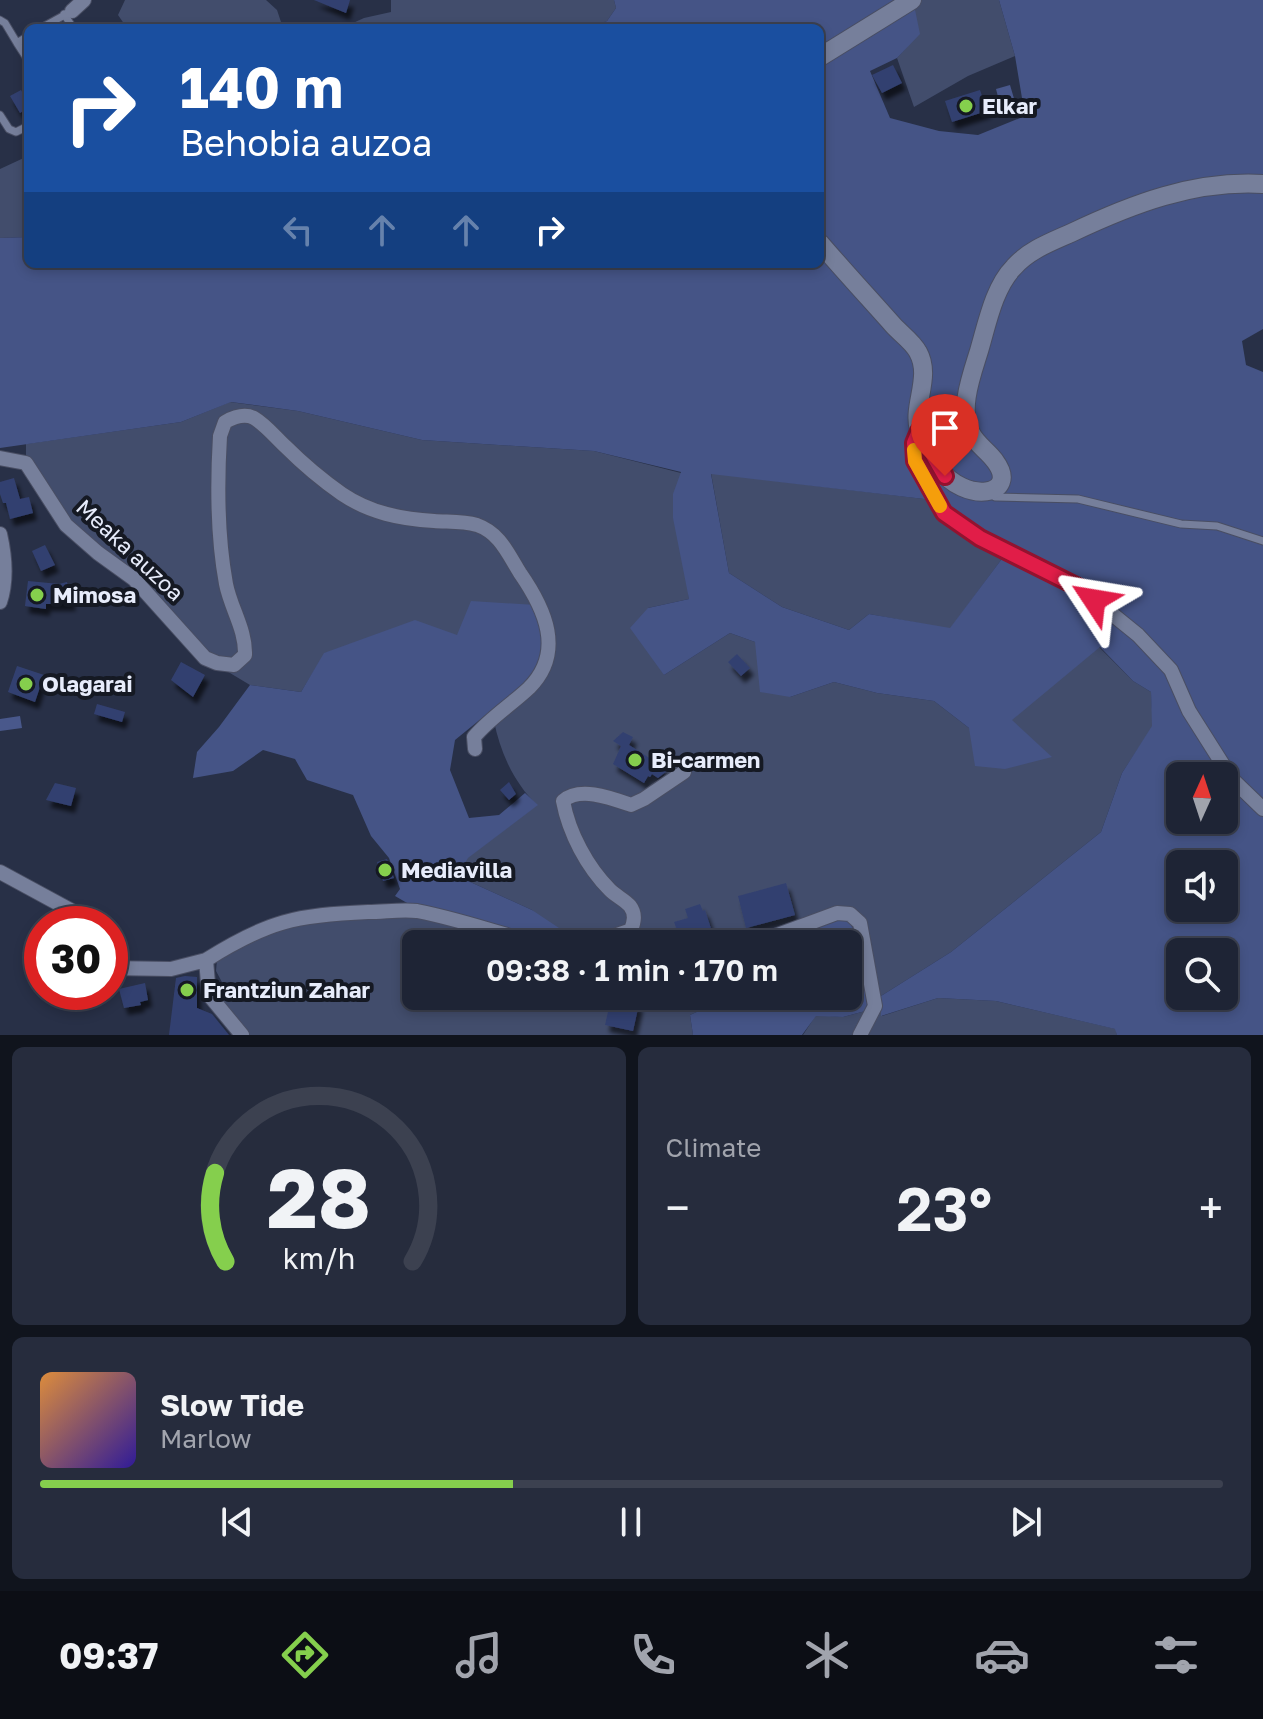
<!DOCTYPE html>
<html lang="en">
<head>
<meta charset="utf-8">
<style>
	body { margin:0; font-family:"Golos Text",sans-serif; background:#262c3d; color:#f1f3f6; height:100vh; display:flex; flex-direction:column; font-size:30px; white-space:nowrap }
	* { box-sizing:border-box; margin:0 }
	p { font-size:26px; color:#a1a4ad }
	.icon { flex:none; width:44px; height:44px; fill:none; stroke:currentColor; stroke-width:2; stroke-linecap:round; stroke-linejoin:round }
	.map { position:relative; height:1035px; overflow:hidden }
	.panel { display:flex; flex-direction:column; gap:12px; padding:12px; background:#10141d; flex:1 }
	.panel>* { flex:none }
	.banner { position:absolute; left:24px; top:24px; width:800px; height:244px; border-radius:12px; box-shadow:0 4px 12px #0003,0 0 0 2px #3c4150; background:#1a4fa0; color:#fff; overflow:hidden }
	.needle { width:52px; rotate:3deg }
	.tools { position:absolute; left:1166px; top:762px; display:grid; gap:16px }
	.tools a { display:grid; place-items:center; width:72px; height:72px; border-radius:12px; background:#1e2435; box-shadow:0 4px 12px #0003,0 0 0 2px #3c4150; font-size:40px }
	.speed { position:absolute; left:24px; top:906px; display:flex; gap:16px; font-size:40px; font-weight:700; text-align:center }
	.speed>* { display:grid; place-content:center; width:104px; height:104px; border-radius:50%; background:#1e2435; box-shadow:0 4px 12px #0003,0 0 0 2px #3c4150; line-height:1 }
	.speed .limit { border:12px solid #d22; background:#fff; color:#111 }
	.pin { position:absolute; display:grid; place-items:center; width:68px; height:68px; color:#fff; margin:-82px -34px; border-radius:50% 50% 50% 0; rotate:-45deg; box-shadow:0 0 8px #0007 }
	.pin .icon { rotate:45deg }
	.me { position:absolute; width:88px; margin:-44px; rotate:303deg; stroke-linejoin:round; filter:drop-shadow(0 0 6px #0008) }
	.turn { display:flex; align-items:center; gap:28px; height:168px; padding:0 24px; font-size:36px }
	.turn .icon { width:104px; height:104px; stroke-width:2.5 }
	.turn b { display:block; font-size:56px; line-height:68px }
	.lanes { display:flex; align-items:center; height:76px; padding:0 24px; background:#0003; justify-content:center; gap:40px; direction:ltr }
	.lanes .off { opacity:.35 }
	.big { font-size:60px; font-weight:600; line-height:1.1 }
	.panel .tile { flex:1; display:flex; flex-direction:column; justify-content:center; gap:12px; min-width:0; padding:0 28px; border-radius:12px; background:#262c3d }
	.panel .dial { align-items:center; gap:0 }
	.dial svg { height:208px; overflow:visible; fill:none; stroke:#3c4150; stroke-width:7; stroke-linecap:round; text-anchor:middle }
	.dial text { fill:#f1f3f6; stroke:none }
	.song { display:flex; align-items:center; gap:24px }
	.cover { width:96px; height:96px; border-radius:12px; background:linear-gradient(135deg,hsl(30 70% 55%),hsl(250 70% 35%)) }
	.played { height:8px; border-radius:4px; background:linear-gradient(90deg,#85cf4d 40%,#3c4150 40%) }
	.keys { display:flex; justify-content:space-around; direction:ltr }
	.heat { display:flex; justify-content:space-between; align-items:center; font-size:44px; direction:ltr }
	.panel .tiles { flex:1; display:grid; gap:12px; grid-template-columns:1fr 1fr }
	.tile:last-child { grid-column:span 2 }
	.trip { position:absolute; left:402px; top:930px; width:460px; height:80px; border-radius:12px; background:#1e2435; box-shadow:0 4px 12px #0003,0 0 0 2px #3c4150; font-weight:600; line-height:80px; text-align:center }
	.dock { display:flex; height:128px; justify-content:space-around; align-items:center; background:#0c0e15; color:#a1a4ad }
	.dock .icon { width:56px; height:56px }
	.dock .active { color:#85cf4d }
	.dock b { font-size:36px; color:#f1f3f6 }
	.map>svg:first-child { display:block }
</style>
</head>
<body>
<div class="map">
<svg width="1263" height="1035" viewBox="0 0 1263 1035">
	<defs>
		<filter id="shadow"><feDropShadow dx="4" dy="7" stdDeviation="2" flood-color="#0009"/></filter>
	</defs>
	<rect width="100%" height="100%" fill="#283047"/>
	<!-- green -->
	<path fill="#424d6c" d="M125,0H266L277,10L283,28H127L118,15Z
		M391,0H614L616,8L607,21L590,28H342L364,18L391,12Z
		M913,0H999L1015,56L968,76L914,107L897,58L907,47Z
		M28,156V237L0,238V169Z
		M230,402L298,411L422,440L594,451L681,473L689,599L648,608L664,675L730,633L755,642L790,697L834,682L877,693L934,701L969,728L1051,757L1011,720L1099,647L1133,681L1151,692L1153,726L1122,773L1101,832L951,952L881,996L882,1016L938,998L996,1001L1116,1029L1117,1035H803L816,1015L843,1017L869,1010L850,919L770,944H561L532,910L457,876L467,858L537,805C514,783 500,752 494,721L510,709L458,636L325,653L301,692L250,685L205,658L134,579L66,525L26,463V444L181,422Z
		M711,473L941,501L1007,552L950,629L869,614L849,630L782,607L729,573Z
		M412,912L527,944H416V996H732L690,1015L693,1035H249L219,995L224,986L216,971L217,960L272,927Z"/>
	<!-- forest -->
	<path fill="#455486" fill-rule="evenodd" d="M614,0H913L920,34L897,58L870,71L890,118L939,131L978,135L1025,116L1015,56L999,0H1263V329L1242,341L1246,365L1263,372V1035H1117L1115,1029L996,1001L938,998L881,1016V996L951,952L1101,832L1122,773L1152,726L1151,692L1133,681L1100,647L1012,720L1052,757L1005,769L975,766L969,728L934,701L877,693L834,682L790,697L760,692L755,642L730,633L664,675L630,628L648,608L689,599L673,518V494L681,472L594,451L422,440L298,411L231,402L181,422L0,448V238L28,237V264H254L257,270L288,264H710L722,270L730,264H820V28H590L607,21L616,8ZM711,474L941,501L1007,552L950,628L869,614L849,630L782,607L729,573ZM1180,776H1224V820H1180ZM1180,864H1224V908H1180ZM1180,952H1224V996H1180Z
		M471,601L536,605L546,636L535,675L455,740L450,770L469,818L499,815L525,793L538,805L468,858L457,876L532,910L559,928L561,944L414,907L395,896L400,889L389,858L371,836L353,795L307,780L295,759L263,750L233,771L193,778L197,752L219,727L250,685L301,692L324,653L415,620L457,635Z
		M850,918L869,1010L843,1017L816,1016L802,1035H693L690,1015L732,996H848V944H770L826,923Z"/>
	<!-- water -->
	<path fill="#49588b" d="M1010,85L1018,112L1003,116L996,89Z
		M20,716L22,728L0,731V719Z"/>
	<!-- building -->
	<path fill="#334070" filter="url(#shadow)" d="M314,0H350L346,13Z
		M893,65L902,83L882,93L872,75Z
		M21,90L28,102V108L20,113L10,96Z
		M980,90L987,111L952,122L945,101Z
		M14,478L20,499L29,497L33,513L10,519L6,503H3L0,494V482Z
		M45,545L55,565L41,571L32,551Z
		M28,581L59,584L67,582L72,604H46V609L25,606Z
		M737,654L750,668L741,676L728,662Z
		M181,662L205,675L193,697L171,680Z
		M17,666L44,675L35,702L8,692Z
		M97,704L125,712L122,722L94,714Z
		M623,732L633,737L629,745L668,770L658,778L652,774L650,777L648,776L644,783L613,764L621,746L613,741Z
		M509,782L516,794L509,800L500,790Z
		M55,783L76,788L71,806L46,800Z
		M387,859L394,878L383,881L377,862Z
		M786,883L795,915L746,928L738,896Z
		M700,904L703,911L705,910L716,944H682L674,922L688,918L685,909Z
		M185,976L197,977V1008L212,1014L229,1035H169L176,978Z
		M145,983L148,1000L140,1002L141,1005L124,1008L119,989Z
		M611,998L639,1004L633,1031L605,1025Z"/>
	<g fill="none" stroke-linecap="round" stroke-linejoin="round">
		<!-- service casing -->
		<g stroke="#494e63" stroke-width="9">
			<path id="service" d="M64,14L73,28
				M0,20L5,23L17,43L28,36
				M41,28L72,11
				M17,43L28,60
				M0,115L9,129L16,132L28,126
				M991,494L995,497L1078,499L1181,524L1217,526L1263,541"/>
		</g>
		<!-- minor casing -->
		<g stroke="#494e63" stroke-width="16">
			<path id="minor" d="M72,11L84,0
				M919,431L914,443L915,461L944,513L980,538L1080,588L1138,635L1171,670L1189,711L1232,779L1263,809
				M0,458L26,463L66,525L98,553L134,579L205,658L217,663L234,665L245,655C246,630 231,609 226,584C217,535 217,485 220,436L225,422C234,417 244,413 254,418C266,425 276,438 286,447C303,464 322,480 342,494C370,513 401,519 434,521C449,522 463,521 477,525C500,533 508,554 520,573C545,609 565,652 529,688C511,705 490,718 474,737L475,749
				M0,534C5,556 7,581 0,602
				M0,872L72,911L84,924
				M591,944L631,930C634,922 636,914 630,906C625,900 616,896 610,890C587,867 569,833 563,801C580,786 611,798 631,805L644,799L684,772
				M753,944L837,913L850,914L860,923L875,1006L860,1035
				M206,960C268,921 296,915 368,912C384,912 402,909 417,911C458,919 497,932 536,944
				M110,968L171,969L206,960L209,995L242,1035"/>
		</g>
		<!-- tertiary casing -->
		<g stroke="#494e63" stroke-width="20">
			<path id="tertiary" d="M820,57L912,0
				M820,243C844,271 869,298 893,325C900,333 913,342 918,352C932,377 912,405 919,430C922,442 931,457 938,467C965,505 1021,496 995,461C988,451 976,444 971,433C958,410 972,374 979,351C987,324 994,287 1014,267C1029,250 1051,242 1071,233C1132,204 1194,180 1263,184"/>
		</g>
		<!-- service -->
		<use href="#service" stroke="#767f9b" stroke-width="7"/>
		<!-- minor -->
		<use href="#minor" stroke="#767f9b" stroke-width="14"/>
		<!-- tertiary -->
		<use href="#tertiary" stroke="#767f9b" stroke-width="18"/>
	</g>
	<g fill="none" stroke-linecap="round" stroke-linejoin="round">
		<!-- route casing -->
		<g stroke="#92132f" stroke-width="20">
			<path id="route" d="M945,476L919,431L914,443L915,461L944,513L980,538L1080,588L1094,600"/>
		</g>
		<!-- route -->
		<use href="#route" stroke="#e11d48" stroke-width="14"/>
		<!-- slow -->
		<path stroke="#f59e0b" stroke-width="14" d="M914,450L915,461L940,506"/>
	</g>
	<!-- markers -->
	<g fill="#85cf4d" stroke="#151923" stroke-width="3">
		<circle cx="966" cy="106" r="8"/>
		<circle cx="37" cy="595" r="8"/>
		<circle cx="26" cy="684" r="8"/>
		<circle cx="635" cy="760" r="8"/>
		<circle cx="385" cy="870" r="8"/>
		<circle cx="187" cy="990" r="8"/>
	</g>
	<g text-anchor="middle" stroke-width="8" stroke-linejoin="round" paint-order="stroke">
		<!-- poi labels -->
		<g font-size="22" font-weight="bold" fill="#e7ecfb" stroke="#151923" text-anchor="start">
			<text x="982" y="114">Elkar</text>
			<text x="53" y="603">Mimosa</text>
			<text x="42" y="692">Olagarai</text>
			<text x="651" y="768">Bi-carmen</text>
			<text x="401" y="878">Mediavilla</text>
			<text x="203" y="998">Frantziun Zahar</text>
		</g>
		<!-- street labels -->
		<g font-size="22" fill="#e7ecfb" stroke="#151923">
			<text transform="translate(130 550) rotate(43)" y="8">Meaka auzoa</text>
		</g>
	</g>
</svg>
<div class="tools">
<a><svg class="needle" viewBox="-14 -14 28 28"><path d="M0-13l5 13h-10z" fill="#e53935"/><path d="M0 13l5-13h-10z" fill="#a1a4ad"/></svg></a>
<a><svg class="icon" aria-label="sound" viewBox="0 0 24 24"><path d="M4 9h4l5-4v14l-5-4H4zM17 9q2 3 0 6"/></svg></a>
<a><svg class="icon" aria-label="search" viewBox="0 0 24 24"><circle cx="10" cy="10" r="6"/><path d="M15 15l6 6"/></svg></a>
</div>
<div class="speed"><div class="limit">30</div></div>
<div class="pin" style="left:945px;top:476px;background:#d93025"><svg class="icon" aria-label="arrive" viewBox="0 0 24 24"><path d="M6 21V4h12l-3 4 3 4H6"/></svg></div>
<svg class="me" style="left:1094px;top:600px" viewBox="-20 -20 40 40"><path d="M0-17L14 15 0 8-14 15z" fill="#e11d48" stroke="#fff" stroke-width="4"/></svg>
<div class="trip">09:38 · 1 min · 170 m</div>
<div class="banner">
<div class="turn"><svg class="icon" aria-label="right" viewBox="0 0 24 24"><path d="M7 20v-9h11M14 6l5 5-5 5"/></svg><div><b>140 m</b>Behobia auzoa</div></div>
<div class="lanes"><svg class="icon off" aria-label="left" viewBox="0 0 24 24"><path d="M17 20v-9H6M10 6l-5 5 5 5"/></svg><svg class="icon off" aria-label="ahead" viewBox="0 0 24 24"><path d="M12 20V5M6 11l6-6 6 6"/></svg><svg class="icon off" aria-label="ahead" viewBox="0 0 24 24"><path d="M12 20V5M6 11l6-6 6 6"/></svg><svg class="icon" aria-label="right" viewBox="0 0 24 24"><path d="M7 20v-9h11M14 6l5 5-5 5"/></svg></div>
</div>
</div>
<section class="panel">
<div class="tiles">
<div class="tile dial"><svg viewBox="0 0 100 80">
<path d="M14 69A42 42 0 1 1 86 69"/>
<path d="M14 69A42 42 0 0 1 10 35" stroke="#85cf4d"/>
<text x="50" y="56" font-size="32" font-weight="700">28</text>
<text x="50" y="72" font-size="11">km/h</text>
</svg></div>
<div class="tile"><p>Climate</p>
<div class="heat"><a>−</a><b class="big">23°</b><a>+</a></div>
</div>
<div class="tile">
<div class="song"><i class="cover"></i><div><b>Slow Tide</b><p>Marlow</p></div></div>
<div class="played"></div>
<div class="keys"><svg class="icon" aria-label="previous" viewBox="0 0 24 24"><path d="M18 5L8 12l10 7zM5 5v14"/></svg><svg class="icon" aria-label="pause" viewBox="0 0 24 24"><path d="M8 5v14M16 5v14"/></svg><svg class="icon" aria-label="next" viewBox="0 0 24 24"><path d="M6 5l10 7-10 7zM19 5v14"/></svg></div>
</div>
</div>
</section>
<nav class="dock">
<b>09:37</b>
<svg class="icon active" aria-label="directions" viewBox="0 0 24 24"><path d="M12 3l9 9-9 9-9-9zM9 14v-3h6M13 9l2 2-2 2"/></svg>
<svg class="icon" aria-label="music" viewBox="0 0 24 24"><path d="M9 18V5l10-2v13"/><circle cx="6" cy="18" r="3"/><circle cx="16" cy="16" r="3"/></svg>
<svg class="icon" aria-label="phone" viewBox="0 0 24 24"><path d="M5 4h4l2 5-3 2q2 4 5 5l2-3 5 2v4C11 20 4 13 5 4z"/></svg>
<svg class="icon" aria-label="climate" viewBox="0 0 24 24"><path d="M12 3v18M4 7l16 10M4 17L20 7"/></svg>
<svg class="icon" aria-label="car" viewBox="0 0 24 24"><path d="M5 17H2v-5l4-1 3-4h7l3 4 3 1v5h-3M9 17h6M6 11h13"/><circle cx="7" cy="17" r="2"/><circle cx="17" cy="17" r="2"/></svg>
<svg class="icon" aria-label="filters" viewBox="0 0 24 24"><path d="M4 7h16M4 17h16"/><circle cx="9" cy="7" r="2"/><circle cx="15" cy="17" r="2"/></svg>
</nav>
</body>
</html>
